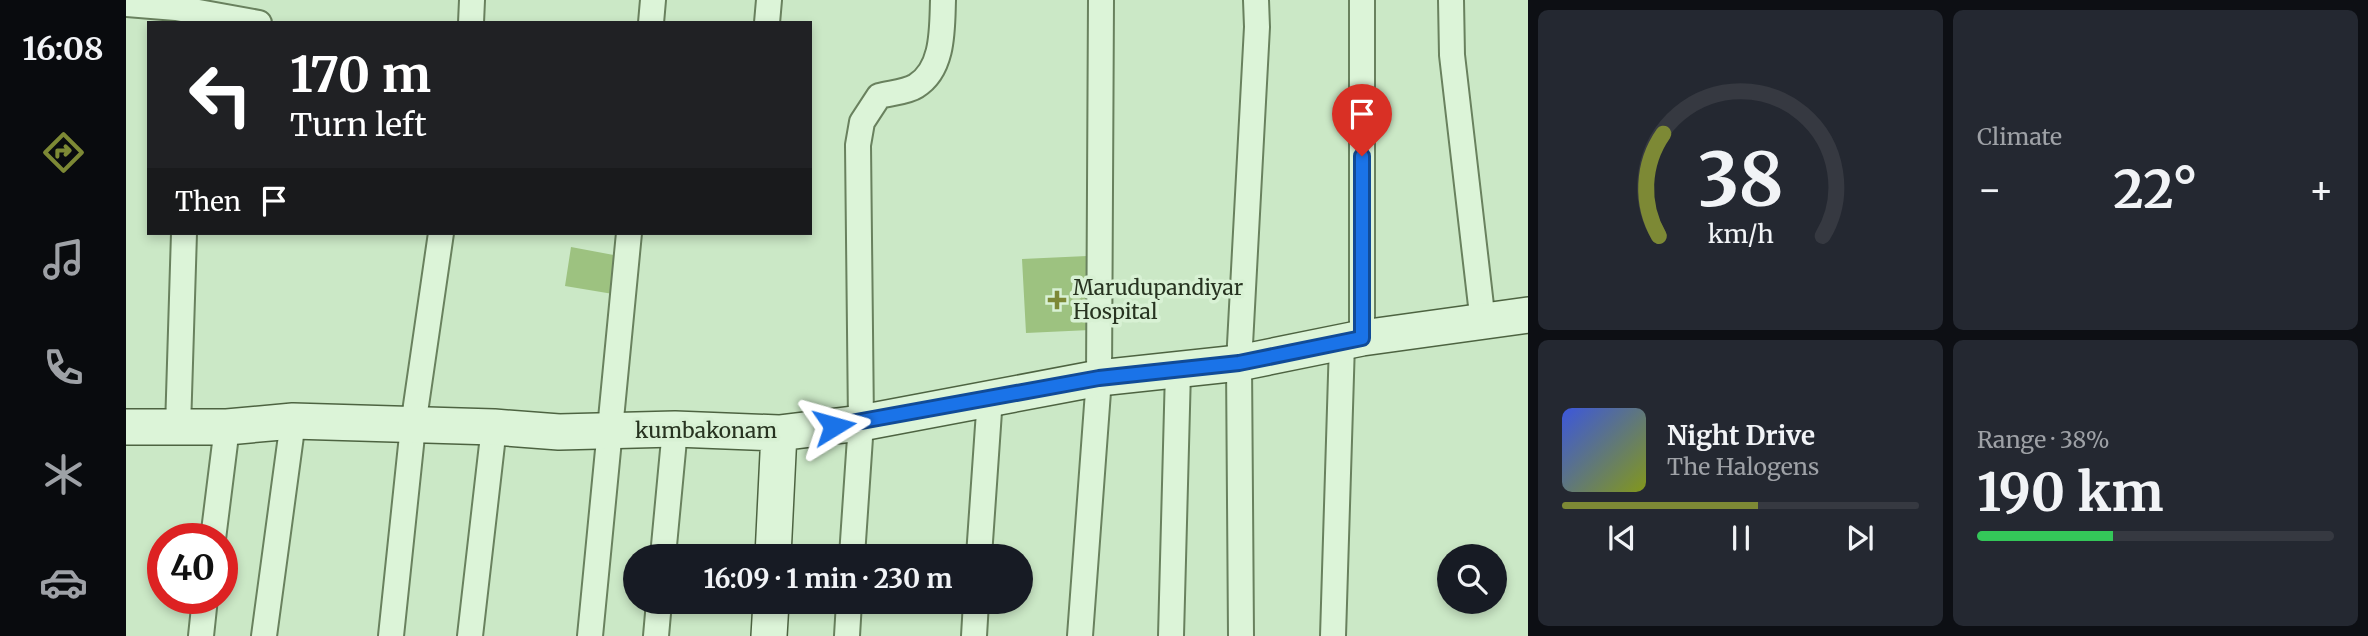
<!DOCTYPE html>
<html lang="en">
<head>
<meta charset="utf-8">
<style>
	body { margin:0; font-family:Merriweather,serif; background:#242831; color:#f1f3f6; height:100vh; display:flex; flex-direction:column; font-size:26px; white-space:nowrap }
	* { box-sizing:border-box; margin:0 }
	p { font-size:23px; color:#9ea1a6 }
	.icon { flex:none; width:38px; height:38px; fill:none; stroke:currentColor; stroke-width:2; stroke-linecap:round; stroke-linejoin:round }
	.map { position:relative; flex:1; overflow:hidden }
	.details { display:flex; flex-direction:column; gap:10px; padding:10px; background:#0d0f14; width:840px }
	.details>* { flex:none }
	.top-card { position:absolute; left:21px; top:21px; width:665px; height:214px; border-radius:0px; box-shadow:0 4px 10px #0003; background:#202124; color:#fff; overflow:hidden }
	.fabs { position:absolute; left:1311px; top:544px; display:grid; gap:14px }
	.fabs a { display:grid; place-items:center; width:70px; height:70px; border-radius:50%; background:#171b24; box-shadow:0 4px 10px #0003; font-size:35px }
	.speed { position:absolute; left:21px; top:523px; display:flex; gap:14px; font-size:35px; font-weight:700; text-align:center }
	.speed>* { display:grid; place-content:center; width:91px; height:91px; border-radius:50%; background:#171b24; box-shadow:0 4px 10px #0003; line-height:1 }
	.speed .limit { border:10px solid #d22; background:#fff; color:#111 }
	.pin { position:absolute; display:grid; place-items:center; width:60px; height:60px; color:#fff; margin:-72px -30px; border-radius:50% 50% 50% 0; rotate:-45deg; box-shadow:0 0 7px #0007 }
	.pin .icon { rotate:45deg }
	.me { position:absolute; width:77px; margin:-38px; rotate:82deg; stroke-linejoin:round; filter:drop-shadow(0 0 5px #0008) }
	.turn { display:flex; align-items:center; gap:24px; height:147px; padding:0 28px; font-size:32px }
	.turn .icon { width:91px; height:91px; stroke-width:2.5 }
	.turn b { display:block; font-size:49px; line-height:60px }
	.then { display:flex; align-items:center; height:66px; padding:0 28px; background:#0003; gap:14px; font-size:26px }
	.big { font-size:52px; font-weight:700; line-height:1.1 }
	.details .widget { flex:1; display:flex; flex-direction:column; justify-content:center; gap:10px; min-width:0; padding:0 24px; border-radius:10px; background:#242831 }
	.details .dial { align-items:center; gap:0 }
	.dial svg { height:182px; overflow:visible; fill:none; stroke:#363941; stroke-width:7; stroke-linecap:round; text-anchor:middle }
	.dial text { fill:#f1f3f6; stroke:none }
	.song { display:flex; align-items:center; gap:21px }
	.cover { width:84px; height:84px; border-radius:10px; background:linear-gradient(135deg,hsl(230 70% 55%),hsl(70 70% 35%)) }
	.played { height:7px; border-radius:4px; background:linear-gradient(90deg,#7d8935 55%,#363941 55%) }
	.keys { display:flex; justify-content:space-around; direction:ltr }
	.heat { display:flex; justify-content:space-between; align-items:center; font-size:38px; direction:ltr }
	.charge { height:10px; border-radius:5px; background:linear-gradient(90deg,#34c759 38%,#363941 0) }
	.details .tiles { flex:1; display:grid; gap:10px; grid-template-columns:repeat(2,1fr) }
	.trip { position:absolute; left:497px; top:544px; width:410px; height:70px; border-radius:35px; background:#171b24; box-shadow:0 4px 10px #0003; font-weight:700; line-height:70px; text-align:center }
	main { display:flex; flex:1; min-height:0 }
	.dock { display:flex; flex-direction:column; width:126px; justify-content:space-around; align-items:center; background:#090b0e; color:#9ea1a6 }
	.dock .icon { width:49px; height:49px }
	.dock .selected { color:#7d8935 }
	.dock b { font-size:32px; color:#f1f3f6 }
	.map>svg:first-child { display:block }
</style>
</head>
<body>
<main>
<nav class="dock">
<b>16:08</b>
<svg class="icon selected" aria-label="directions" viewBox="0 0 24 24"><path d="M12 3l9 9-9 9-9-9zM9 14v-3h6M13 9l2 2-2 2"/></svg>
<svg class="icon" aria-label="music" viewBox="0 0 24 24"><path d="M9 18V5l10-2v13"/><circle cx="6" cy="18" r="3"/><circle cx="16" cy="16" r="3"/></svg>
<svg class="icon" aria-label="phone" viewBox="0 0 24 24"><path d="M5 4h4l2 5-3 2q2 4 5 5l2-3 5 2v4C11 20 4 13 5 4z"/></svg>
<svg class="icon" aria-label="climate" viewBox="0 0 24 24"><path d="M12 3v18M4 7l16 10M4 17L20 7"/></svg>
<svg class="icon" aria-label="car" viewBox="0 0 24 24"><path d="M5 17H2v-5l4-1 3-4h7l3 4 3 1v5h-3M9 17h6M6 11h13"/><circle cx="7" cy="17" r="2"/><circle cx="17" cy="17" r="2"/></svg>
</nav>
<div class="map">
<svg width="1402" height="636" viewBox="0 0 1402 636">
	<rect width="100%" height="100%" fill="#cbe8c6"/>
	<!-- building -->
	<path fill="#9dc280" d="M445,247L493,256L487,294L439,286Z
		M961,256L964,330L900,333L896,259Z"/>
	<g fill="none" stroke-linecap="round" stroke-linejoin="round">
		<!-- street casing -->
		<g stroke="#69815e" stroke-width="28">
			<path id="street" d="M1325,0L1326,55L1357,323
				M0,4L50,8L133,23
				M345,23L346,0
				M525,23L527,0
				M641,23L643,0
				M1236,338V0
				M52,428L58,233
				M87,539L101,427
				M537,556L549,429
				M726,556L735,423L732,145L736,122L753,96C764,93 781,92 790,86C818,69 816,28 817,0
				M853,556L864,397
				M75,636L79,598
				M138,636L167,421
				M265,636L287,426L315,233
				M344,636L368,427
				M464,636L503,233
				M530,636L533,602
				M721,636L723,602
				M848,636L850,602
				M954,636L973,378L975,0
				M1045,636L1052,371
				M1115,636L1113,363L1131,27L1130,0
				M1207,636L1216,343"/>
		</g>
		<!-- secondary casing -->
		<g stroke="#4d6341" stroke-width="38">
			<path id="secondary" d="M0,427H101L167,421L368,427L433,432L549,429L653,433L735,423L973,378L1113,363L1236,338L1402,315
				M647,556L653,433
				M643,636L645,602"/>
		</g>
		<!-- street -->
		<use href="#street" stroke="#dcf4d8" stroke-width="24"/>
		<!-- secondary -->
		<use href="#secondary" stroke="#dcf4d8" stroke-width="35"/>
	</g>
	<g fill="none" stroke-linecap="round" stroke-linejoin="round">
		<!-- route casing -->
		<g stroke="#114b97" stroke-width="18">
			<path id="route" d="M708,426L973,378L1113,363L1236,338V156"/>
		</g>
		<!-- route -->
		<use href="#route" stroke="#1a73e8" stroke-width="12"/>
	</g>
	<!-- markers -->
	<path fill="#7d8935" stroke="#d8f1d4" stroke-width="2.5" d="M927.5 289.5h7v7h7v7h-7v7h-7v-7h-7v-7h7z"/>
	<g text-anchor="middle" stroke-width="7" stroke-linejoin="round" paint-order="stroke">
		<!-- poi labels -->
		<g font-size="21" fill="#273320" stroke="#d8f1d4" text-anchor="start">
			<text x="947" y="295">Marudupandiyar<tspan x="947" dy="24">Hospital</tspan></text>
		</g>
		<!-- street labels -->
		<g font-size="21" fill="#273320" stroke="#d8f1d4">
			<text x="580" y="438">kumbakonam</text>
		</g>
	</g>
</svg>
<div class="fabs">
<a><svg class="icon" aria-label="search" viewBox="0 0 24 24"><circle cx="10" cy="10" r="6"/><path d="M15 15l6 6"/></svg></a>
</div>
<div class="speed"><div class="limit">40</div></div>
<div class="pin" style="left:1236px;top:156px;background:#d93025"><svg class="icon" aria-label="arrive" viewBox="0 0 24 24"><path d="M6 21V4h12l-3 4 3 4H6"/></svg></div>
<svg class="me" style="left:708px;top:426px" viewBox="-20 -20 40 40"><path d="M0-17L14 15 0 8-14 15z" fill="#1a73e8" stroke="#fff" stroke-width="4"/></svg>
<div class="trip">16:09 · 1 min · 230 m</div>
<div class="top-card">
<div class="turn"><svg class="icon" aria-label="left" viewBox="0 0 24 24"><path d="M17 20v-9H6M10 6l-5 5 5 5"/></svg><div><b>170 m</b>Turn left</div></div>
<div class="then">Then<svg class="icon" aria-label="arrive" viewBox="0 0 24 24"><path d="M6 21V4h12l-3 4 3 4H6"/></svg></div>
</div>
</div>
<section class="details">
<div class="tiles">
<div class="widget dial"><svg viewBox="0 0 100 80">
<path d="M14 69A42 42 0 1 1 86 69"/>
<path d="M14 69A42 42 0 0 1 16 24" stroke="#7d8935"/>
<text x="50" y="56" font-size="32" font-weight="700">38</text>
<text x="50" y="72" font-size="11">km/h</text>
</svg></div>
<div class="widget"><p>Climate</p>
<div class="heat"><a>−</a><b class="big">22°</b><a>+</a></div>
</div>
<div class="widget">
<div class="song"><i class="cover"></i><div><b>Night Drive</b><p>The Halogens</p></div></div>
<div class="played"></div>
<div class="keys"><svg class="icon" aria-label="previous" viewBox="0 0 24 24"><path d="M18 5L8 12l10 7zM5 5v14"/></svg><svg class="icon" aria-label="pause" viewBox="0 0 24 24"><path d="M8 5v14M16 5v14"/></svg><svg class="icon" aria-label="next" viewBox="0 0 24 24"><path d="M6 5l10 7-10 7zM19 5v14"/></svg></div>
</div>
<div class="widget"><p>Range · 38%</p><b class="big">190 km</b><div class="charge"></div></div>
</div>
</section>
</main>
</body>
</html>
